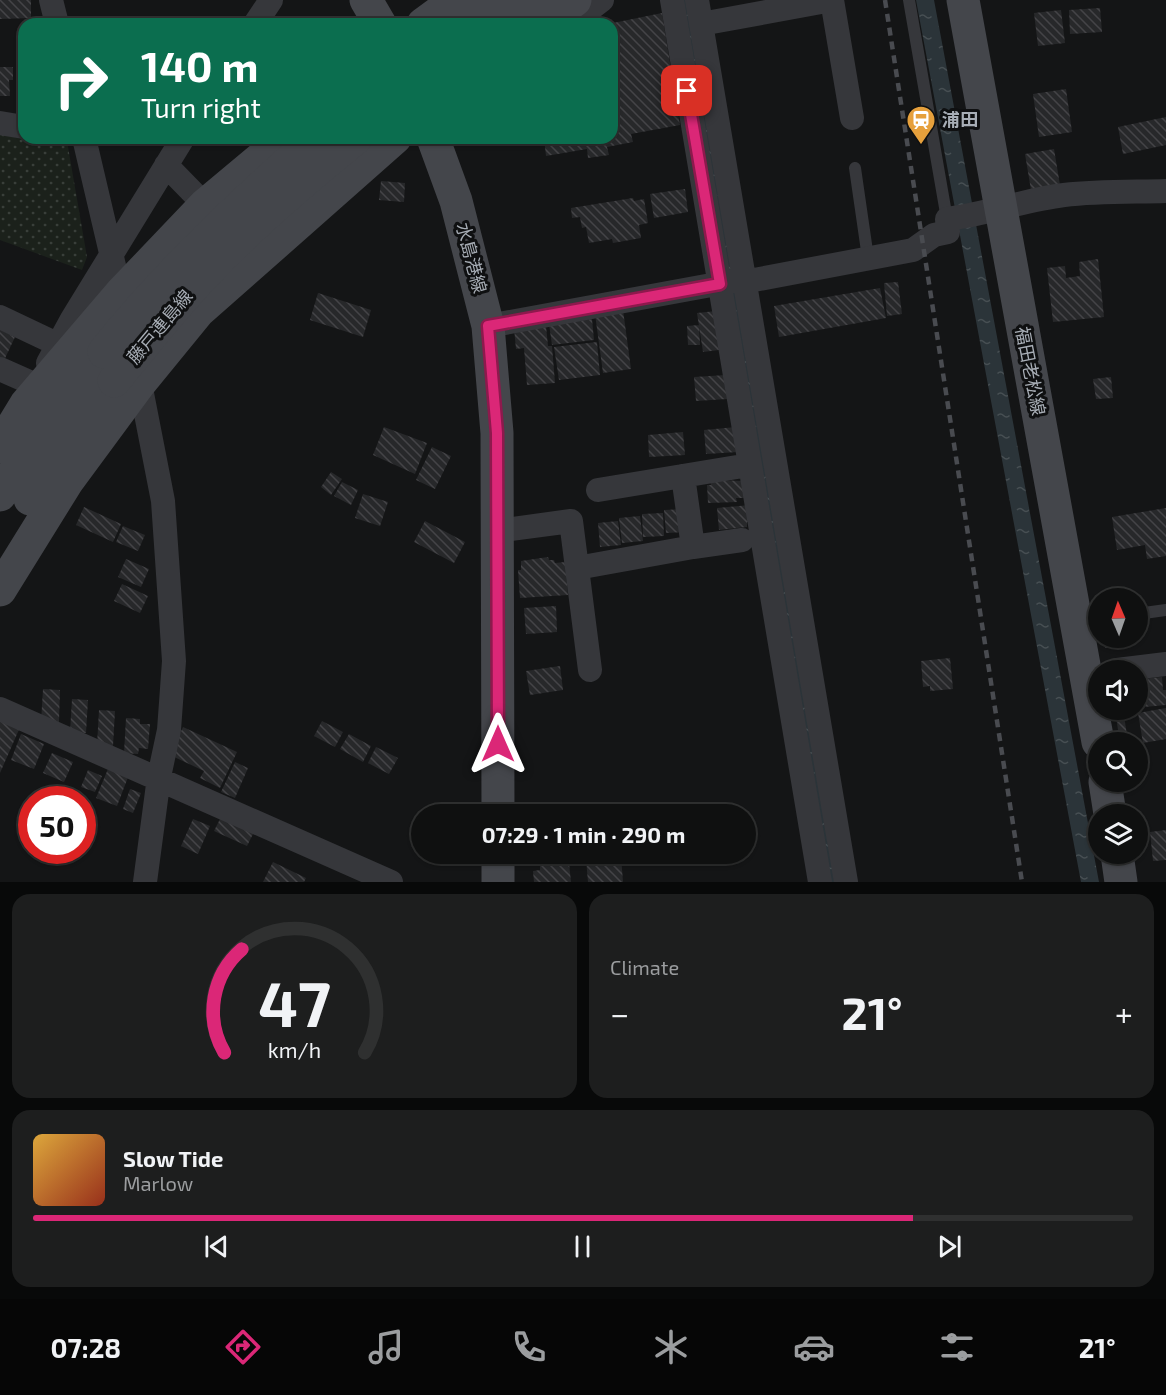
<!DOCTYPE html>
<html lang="en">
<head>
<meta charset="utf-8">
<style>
	body { margin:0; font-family:"Exo 2","Noto Sans JP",sans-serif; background:#1d1e1e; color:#f1f3f6; height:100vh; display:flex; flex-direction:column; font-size:22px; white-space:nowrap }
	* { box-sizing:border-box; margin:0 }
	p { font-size:20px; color:#9b9d9f }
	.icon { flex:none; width:33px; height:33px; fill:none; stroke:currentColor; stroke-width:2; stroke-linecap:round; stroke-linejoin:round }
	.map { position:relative; height:882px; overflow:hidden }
	.details { display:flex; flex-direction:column; gap:12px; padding:12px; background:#080909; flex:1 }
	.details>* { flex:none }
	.top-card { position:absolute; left:18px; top:18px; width:600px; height:126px; border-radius:18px; box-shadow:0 2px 4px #0004,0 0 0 2px #2f3030; background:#0b6e4f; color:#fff; overflow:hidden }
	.needle { width:39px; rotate:358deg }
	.fabs { position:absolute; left:1088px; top:588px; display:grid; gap:12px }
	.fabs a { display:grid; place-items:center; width:60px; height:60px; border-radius:50%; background:#0f1010; box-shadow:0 2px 4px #0004,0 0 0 2px #2f3030; font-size:30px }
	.speed { position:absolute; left:18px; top:786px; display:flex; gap:12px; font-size:30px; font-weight:700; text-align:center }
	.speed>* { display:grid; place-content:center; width:78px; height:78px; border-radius:50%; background:#0f1010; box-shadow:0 2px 4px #0004,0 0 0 2px #2f3030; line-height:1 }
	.speed .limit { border:9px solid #d22; background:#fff; color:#111 }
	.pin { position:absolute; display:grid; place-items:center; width:51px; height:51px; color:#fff; margin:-26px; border-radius:12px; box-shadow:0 3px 9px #0006 }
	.me { position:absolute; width:66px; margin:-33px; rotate:0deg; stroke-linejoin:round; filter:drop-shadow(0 0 4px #0008) }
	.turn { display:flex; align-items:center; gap:21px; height:126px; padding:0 24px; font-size:27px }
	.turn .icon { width:78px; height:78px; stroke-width:2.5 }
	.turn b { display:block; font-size:42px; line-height:51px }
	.big { font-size:45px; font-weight:700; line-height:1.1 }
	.details .card { flex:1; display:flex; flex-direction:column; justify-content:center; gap:9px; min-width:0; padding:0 21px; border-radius:18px; background:#1d1e1e }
	.details .dial { align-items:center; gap:0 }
	.dial svg { height:156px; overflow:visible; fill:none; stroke:#2f3030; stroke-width:7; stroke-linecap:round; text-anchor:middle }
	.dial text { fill:#f1f3f6; stroke:none }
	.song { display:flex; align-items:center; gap:18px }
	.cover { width:72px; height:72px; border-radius:9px; background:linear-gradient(135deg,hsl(40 70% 55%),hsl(10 70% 35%)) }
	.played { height:6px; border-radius:3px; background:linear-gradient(90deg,#db2777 80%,#2f3030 80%) }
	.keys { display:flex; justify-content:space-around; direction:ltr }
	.heat { display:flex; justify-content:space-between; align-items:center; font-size:33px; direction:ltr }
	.details .tiles { flex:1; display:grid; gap:12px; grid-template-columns:1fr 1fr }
	.card:last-child { grid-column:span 2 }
	.trip { position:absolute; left:411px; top:804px; width:345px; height:60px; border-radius:30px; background:#0f1010; box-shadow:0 2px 4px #0004,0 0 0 2px #2f3030; font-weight:700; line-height:60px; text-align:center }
	.tabs { display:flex; height:96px; justify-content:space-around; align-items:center; background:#060606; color:#9b9d9f }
	.tabs .icon { width:42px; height:42px }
	.tabs .on { color:#db2777 }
	.tabs b { font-size:27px; color:#f1f3f6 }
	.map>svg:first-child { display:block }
</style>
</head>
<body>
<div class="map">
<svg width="1166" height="882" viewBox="0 0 1166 882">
	<defs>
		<pattern id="grass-dots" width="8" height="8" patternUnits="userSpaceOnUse" patternTransform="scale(1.5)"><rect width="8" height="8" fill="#1b211b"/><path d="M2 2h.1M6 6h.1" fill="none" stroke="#393f3a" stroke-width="1.8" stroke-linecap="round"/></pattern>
		<pattern id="water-ripples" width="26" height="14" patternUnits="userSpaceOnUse" patternTransform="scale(1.5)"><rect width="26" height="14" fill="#2b3439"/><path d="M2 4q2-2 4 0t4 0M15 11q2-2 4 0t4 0" fill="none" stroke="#474f53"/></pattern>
		<pattern id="building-back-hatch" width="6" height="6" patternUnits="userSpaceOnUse" patternTransform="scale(1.5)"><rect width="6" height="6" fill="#27282a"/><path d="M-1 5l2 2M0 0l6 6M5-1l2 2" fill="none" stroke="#444447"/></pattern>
	</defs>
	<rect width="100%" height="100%" fill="#141516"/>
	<!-- grass -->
	<path fill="url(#grass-dots)" d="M0,130L24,138L67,141L87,257L82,270L0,240Z"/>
	<!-- water -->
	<path fill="url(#water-ripples)" d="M680,0H687L836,882H829Z
		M916,0H934L1099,882H1081Z"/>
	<!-- building -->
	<path fill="url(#building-back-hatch)" d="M0,0H31V18L0,19Z
		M1100,8L1102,32L1070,34L1069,10Z
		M1061,10L1065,43L1038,46L1034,13Z
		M662,13L680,125L631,134L633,142L607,147L609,155L588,158L587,149L546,156L544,138H612V24H608Z
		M18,60H24V108H16V99H19Z
		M0,67H13V80H9L10,96H0Z
		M1066,89L1072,132L1039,137L1033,94Z
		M1166,117V145L1123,154L1118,127Z
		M90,138H121V141L91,143Z
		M126,138H163L164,141L127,145Z
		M1054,149L1060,185L1031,190L1025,154Z
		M381,181L405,183L404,202L379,200Z
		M685,189L688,212L654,218L650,194Z
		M633,198L634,201L644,199L648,223L639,225L641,238L613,243L612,239L589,243L586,227L582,228L580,217L572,218L571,208Z
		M1098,259L1104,317L1053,322L1047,268L1065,266L1066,278L1080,276L1079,262Z
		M898,282L902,314L887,316L884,283Z
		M880,288L886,318L779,337L774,306Z
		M318,293L371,310L363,337L310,320Z
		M623,310L631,369L603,373L595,314Z
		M716,311L719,350L703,352L697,313Z
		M592,319L594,340L552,345L549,324Z
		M699,325L700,345H688L687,326Z
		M546,326L548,346H552L555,383L527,385L524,348L516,349L514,328Z
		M0,330L15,337L0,369Z
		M597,342L600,375L559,380L554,347Z
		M726,375L727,399L696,401L694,377Z
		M1111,377L1113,398L1096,399L1093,379Z
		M384,427L427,443L415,474L373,455Z
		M736,427L738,452L706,454L704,430Z
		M683,432L685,455L649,457L648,435Z
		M432,447L451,456L435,489L416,480Z
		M331,472L342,479L331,495L321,487Z
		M710,480L747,481V498H736L737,502L708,503L707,485H711Z
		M342,482L358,490L351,505L334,496Z
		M363,494L388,502L380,526L355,518Z
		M750,505L752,522H747V527L719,530L717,508Z
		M84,507L121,524L113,542L76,525Z
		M1166,508V556L1147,559L1145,545L1117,550L1112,517Z
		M684,509L686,532L666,533L664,510Z
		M663,513L664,536L643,537L642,514Z
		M640,516L643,541L622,543L619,518Z
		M425,521L465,542L454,563L414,542Z
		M618,521L621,545L600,547L598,523Z
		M123,526L145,535L138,551L116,542Z
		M548,557L549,560H554L555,563L565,562L568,595L520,598L518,570H521V561Z
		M126,559L149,569L141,587L118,577Z
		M122,584L148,596L140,613L114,601Z
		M556,606L557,632L526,634L524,608Z
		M1103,638H1135L1136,643L1105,648Z
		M950,658L953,689L930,691V686L923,687L921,661Z
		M560,666L563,690L530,695L526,671Z
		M1162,677L1163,690H1166V705L1144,707L1140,679Z
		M43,689L60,690L59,722H41Z
		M72,699L88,700L86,733L70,732Z
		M1166,708V739L1143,743L1138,713Z
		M99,710L115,711L113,746L97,745Z
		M0,716L21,725L0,773Z
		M1124,716L1127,735L1119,736L1116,717Z
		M126,718L140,719V724H150L148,749L139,748L138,754L124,753Z
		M322,721L343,732L335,747L314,736Z
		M183,727L237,752L220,788L200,778L204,771L170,755Z
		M21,734L44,744L34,769L11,760Z
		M349,734L371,746L363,762L340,749Z
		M376,747L398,758L389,774L368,763Z
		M52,753L73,762L64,782L43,773Z
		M235,762L248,768L235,798L221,792Z
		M110,764L130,772L117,806L96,798Z
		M88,770L102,776L95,792L81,787Z
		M130,789L141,793L133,813L123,809Z
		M223,813L256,828L247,846L214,831Z
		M193,819L210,826L198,854L181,846Z
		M1166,830V860L1153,861L1150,832Z
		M662,854H726L727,855L664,865Z
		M621,856L623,882H588L586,859Z
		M273,862L306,878L304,882H263Z
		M569,863L571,882H534L533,871L540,870V866Z"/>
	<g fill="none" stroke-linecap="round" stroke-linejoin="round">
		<!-- lane -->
		<path stroke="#36373b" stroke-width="12" d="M909,0L947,219
			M855,168L868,258
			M1137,614L1166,610"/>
		<!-- street -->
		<path stroke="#36373b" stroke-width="24" d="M51,0L57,24
			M672,0L820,882
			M697,0L846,882
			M255,24L271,0
			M571,24L602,0
			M701,24L832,0L852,118
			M0,123L24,127
			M84,138L123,304
			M166,165L205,205
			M0,317L59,345
			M488,326L744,279L754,280L913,250L934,235L948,232L947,219C987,214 1024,200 1064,195C1098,191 1132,192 1166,191
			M48,363L72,319L183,138
			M0,369L36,385
			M138,373L163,501L174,661L169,730L159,777L145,882
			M683,476L693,547L742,540
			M598,490L749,465
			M497,531L571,521L590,670
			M577,568L693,547
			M1117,670L1166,664
			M0,709L391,882"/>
		<!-- secondary -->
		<path stroke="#44464b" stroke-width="33" d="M366,0L380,24
			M963,0L1098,742
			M423,24L456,0
			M462,24L494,0
			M504,24L535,0
			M543,24L575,0
			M433,138L456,201L488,326L497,433L498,814
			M0,447L26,404L121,293L205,205L285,138
			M0,495L27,452L104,352
			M30,499L64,444L114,381
			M0,590L67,482L140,383L198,312L395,138
			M1105,782L1110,814
			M498,854V882
			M1117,854L1121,882"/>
		<!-- rail -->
		<path stroke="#494b50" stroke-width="4.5" stroke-dasharray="8 6" stroke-linecap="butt" d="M885,0L1022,882"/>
		<!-- secondary-bridge -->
		<path stroke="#44464b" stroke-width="33" d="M104,352C167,273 240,205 315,138
			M114,381C137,353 160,324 184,297C236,238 296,187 356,138"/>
	</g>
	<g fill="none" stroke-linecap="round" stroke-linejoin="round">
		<!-- route casing -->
		<g stroke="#8e194d" stroke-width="15">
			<path id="route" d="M498,744L497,433L488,326L720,284L687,91"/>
		</g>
		<!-- route -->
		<use href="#route" stroke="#db2777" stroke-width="10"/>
	</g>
	<!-- icons -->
	<defs>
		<g id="station-pin" transform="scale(1.5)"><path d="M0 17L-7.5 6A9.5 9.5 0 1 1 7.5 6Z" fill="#e6a03c" stroke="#0f1011"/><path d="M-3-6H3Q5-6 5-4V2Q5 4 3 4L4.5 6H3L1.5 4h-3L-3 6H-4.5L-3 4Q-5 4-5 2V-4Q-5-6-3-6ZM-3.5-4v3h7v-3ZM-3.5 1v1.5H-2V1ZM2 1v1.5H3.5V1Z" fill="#fff"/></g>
	</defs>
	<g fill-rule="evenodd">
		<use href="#station-pin" x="921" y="120"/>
	</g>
	<g text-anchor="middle" stroke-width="6" stroke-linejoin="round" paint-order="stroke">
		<!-- poi labels -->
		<g font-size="18" font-weight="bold" fill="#a7adb5" stroke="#0f1011" text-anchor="start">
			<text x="942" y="126">浦田</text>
		</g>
		<!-- street labels -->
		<g font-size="18" fill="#a7adb5" stroke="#0f1011">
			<text transform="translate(471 258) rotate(75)" y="6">水島港線</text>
			<text transform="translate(160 327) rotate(-50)" y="6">藤戸連島線</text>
			<text transform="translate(1030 371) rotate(79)" y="6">福田老松線</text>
		</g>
	</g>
</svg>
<div class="fabs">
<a><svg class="needle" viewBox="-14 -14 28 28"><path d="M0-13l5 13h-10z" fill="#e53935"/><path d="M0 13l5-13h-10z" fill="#9b9d9f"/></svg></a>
<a><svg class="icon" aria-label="sound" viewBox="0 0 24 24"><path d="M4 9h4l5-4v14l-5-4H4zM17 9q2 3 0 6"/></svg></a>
<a><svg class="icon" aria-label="search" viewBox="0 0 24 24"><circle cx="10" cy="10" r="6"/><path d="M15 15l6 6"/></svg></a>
<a><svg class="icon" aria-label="layers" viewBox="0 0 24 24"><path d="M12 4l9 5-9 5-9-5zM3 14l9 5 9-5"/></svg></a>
</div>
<div class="speed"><div class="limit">50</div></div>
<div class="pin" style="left:687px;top:91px;background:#d93025"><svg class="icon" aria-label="arrive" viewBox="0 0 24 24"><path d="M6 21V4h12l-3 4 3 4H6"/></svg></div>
<svg class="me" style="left:498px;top:744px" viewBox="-20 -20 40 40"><path d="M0-17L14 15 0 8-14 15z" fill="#db2777" stroke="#fff" stroke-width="4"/></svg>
<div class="trip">07:29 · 1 min · 290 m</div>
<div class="top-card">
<div class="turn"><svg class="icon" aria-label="right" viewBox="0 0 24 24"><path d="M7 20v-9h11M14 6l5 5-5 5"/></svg><div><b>140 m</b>Turn right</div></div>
</div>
</div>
<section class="details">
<div class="tiles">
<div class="card dial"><svg viewBox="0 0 100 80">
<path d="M14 69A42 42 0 1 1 86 69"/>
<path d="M14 69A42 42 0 0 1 23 16" stroke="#db2777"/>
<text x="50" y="56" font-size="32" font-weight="700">47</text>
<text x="50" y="72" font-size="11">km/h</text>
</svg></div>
<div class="card"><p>Climate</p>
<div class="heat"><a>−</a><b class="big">21°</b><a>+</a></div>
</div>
<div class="card">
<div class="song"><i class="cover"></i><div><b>Slow Tide</b><p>Marlow</p></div></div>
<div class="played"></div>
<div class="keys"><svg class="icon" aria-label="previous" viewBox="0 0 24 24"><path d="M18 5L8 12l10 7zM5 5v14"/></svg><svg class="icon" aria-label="pause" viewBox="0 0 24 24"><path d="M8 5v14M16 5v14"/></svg><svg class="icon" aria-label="next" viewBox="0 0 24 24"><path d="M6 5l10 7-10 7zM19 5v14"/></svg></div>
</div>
</div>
</section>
<nav class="tabs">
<b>07:28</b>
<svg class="icon on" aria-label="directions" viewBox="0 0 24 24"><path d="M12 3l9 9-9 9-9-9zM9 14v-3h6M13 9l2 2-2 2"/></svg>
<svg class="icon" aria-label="music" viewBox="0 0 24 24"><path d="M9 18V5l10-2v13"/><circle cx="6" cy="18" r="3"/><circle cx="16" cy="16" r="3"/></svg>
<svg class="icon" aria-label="phone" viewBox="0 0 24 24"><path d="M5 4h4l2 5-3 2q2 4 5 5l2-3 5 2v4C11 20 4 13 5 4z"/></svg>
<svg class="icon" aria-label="climate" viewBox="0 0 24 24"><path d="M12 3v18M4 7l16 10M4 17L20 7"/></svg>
<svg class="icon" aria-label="car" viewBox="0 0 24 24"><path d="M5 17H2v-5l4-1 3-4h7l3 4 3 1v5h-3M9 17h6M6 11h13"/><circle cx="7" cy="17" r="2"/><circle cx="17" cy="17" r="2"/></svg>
<svg class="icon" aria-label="filters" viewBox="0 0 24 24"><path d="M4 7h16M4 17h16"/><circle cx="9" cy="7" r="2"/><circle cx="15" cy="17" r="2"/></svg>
<b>21°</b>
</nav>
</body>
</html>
